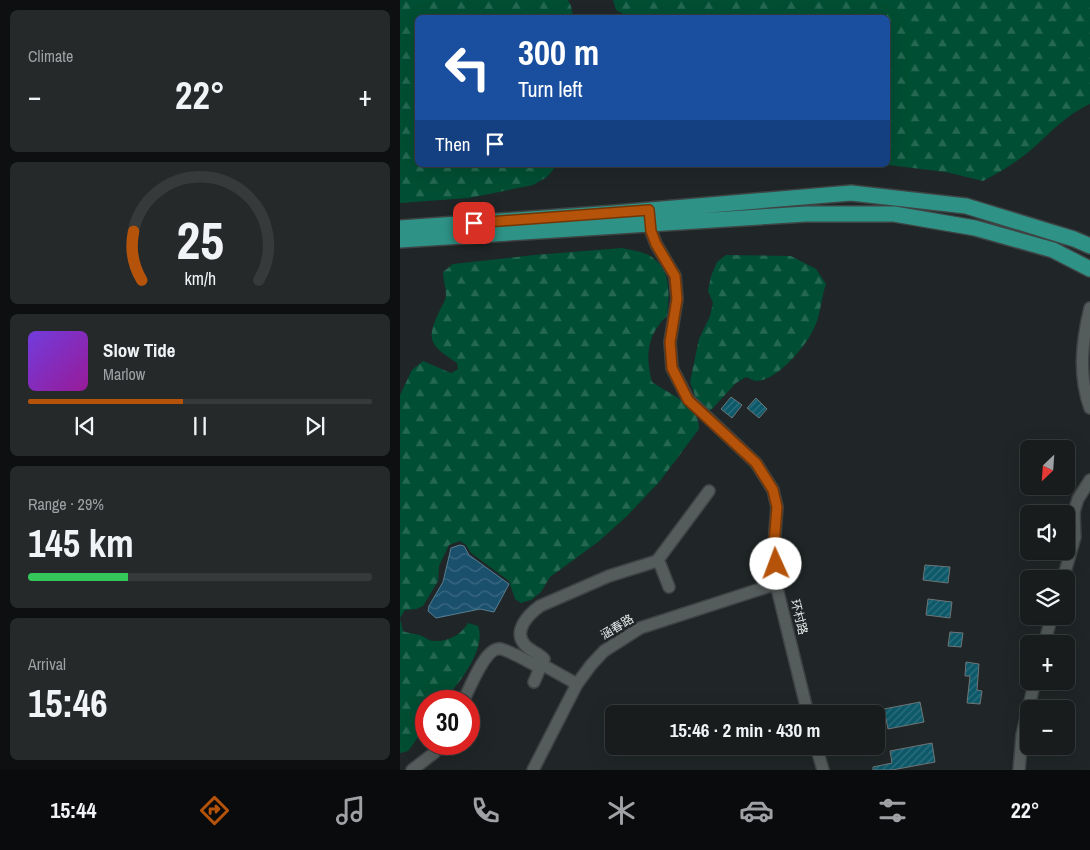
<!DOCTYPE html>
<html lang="en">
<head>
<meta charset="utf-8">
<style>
	body { margin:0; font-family:"Archivo Narrow","Noto Sans SC",sans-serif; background:#25292a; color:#f1f3f6; height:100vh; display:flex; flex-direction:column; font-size:19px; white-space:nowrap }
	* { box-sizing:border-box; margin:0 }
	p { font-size:16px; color:#9fa1a4 }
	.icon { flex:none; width:28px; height:28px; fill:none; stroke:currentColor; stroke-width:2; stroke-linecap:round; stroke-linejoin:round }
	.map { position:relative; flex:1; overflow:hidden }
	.side { display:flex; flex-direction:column; gap:10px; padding:10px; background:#0d0f10; width:400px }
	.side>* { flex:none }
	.hud { position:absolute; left:15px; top:15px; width:475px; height:152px; border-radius:8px; box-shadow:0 5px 20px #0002,0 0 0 1px #363a3b; background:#1a4fa0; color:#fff; overflow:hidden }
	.needle { width:32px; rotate:205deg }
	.fabs { position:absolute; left:620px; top:440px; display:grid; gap:10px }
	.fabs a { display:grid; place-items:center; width:55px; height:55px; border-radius:8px; background:#181c1d; box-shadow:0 5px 20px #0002,0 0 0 1px #363a3b; font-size:25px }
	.speed { position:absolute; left:15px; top:690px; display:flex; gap:10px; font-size:25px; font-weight:700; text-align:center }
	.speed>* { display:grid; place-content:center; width:65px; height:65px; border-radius:50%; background:#181c1d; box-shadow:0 5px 20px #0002,0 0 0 1px #363a3b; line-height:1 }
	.speed .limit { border:8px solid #d22; background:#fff; color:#111 }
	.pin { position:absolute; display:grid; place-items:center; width:42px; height:42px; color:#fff; margin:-21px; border-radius:10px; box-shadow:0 2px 8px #0006 }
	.me { position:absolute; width:55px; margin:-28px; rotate:358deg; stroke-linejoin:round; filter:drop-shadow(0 0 4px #0008) }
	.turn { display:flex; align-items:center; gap:18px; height:105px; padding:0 20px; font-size:22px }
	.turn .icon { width:65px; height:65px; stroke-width:2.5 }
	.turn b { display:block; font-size:35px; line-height:42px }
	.then { display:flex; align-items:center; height:48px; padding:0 20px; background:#0003; gap:10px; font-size:19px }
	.big { font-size:38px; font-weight:700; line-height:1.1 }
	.side .widget { flex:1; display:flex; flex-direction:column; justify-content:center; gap:8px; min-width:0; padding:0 18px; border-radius:8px; background:#25292a }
	.side .dial { align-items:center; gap:0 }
	.dial svg { height:130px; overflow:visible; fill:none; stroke:#363a3b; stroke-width:7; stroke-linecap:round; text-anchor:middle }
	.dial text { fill:#f1f3f6; stroke:none }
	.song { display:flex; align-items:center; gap:15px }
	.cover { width:60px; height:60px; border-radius:8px; background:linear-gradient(135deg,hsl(260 70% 55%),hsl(300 70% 35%)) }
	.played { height:5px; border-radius:2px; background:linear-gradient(90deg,#b45309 45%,#363a3b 45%) }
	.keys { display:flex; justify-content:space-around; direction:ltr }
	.heat { display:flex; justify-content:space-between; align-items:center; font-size:28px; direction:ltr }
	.charge { height:8px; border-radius:4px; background:linear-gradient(90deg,#34c759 29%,#363a3b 0) }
	.trip { position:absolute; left:205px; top:705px; width:280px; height:50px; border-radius:8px; background:#181c1d; box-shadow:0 5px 20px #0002,0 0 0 1px #363a3b; font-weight:700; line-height:50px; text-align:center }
	.dock { display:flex; height:80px; justify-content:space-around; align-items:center; background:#0a0b0c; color:#9fa1a4 }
	.dock .icon { width:35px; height:35px }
	.dock .active { color:#b45309 }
	.dock b { font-size:22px; color:#f1f3f6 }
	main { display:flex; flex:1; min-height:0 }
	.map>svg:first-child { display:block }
</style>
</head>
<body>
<main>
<section class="side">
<div class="widget"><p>Climate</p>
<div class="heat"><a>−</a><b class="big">22°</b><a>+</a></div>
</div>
<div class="widget dial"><svg viewBox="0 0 100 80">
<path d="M14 69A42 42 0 1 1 86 69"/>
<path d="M14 69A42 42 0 0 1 9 39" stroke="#b45309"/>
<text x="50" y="56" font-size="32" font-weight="700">25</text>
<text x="50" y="72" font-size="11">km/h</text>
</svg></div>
<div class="widget">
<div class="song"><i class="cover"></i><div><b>Slow Tide</b><p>Marlow</p></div></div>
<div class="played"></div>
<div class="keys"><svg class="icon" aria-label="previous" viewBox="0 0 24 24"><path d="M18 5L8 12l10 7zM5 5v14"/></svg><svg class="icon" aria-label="pause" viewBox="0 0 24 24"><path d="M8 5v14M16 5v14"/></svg><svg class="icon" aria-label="next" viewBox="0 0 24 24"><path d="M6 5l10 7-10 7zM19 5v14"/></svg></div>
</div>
<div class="widget"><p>Range · 29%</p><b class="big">145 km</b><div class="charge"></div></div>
<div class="widget"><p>Arrival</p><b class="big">15:46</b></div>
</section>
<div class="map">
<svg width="690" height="770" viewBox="0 0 690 770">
	<defs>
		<pattern id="forest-firs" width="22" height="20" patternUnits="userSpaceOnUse" patternTransform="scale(1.25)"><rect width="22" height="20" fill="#004e33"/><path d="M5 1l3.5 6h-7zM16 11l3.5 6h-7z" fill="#256851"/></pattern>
		<pattern id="water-waves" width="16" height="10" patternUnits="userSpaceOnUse" patternTransform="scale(1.25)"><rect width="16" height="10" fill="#1b506d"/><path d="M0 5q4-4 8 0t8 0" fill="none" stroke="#3c6982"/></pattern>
		<pattern id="building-hatch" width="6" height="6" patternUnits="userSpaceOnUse" patternTransform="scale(1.25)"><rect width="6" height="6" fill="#0d596a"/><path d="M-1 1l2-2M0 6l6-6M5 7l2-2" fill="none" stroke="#30717f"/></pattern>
	</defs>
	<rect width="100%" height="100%" fill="#202627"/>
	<!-- forest -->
	<path fill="url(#forest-firs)" d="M0,0H168L171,6L173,17L18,18V165H157L147,177L133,185L69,198L0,203Z
		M213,0H690V104C667,114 650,133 632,149C617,162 600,172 583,181L546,172L488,165V18L229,17L216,10Z
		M222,248C231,250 245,252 252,257C272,272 269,294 267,316C247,334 245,357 252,382C269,394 300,405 299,429L260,481L227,516L198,542L150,577L141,592L131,600L121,603L115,599L109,581L71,553L66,545L60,541L49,545L39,566L38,581L23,606L16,609L5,610L0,618V395L12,370L23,361L51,373L58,369L57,363C30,345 25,341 40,310C42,305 46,300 46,295C46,288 43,280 43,272L53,264L134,255Z
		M326,255L391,256L416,269L426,284C421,298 421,313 415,326C408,344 378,380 357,381C354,381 349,378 346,377L336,383L311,410H308L296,398L290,382L299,339L310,316L313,303L308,291L311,276L317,262Z
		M0,619L3,631C9,634 13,633 19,635C24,636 28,641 34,641C48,642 61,635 68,623L78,626C87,649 58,685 43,701H26V718L19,736L8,751L0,753Z"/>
	<!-- water -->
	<path fill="url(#water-waves)" stroke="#577e92" d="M60,545L64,546L69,555L109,584L94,612L80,609L36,618L28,611L29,606L43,582L51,548Z"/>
	<!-- building -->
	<path fill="url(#building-hatch)" stroke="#6e7577" d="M331,397L342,405L332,418L321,409Z
		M356,398L367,409L359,418L347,408Z
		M525,565L550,567L548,583L523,580Z
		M528,599L552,602L550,618L526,615Z
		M550,632L563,633L561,647L548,646Z
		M566,662L579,664L577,690L582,691L580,704L567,703L570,676H565Z
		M520,702L524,722L488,729L484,709Z
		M532,743L535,762L492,770H473V767L492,763L490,751Z"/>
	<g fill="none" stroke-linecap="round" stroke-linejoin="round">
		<!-- minor casing -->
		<g stroke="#3e4344" stroke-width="14">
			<path id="minor" d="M250,217L251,231L256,244L275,276L277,299L270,342L272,368L288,399L356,463L373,490L377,507L374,545L376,584L408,714
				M690,308C682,341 678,375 690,408
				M258,559L269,587
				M663,579L675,537L674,512L678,499L690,480
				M644,644L652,616
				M143,665L177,684
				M134,682L144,659C139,653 130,651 125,645C112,631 129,614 140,606L209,576L257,561L309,491
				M63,701C70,689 85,646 101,649C113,652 130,663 141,668
				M416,746L423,770
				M12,770L34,753L41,744
				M133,770L177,684L191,665L204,651L240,628L376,584
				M619,770L622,735L635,681"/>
		</g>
		<!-- major casing -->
		<g stroke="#3e4344" stroke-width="18">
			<path id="major" d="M0,228L215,213L451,193L566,206L674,239L690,246
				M0,240L406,214H494L575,228L653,250L690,269"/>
		</g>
		<!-- minor -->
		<use href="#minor" stroke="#555c5c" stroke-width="11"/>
		<!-- major -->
		<use href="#major" stroke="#2e9286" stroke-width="15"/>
	</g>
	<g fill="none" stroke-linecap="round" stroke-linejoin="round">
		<!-- route casing -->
		<g stroke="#753606" stroke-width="12">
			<path id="route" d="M74,223L249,210L251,231L256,244L275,276L277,299L270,342L272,368L288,400L356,463L373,490L377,507L374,545L376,564"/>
		</g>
		<!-- route -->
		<use href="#route" stroke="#b45309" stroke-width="9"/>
	</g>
	<g text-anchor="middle" stroke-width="5" stroke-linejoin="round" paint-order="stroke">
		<!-- street labels -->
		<g font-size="12" fill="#e4e8e8" stroke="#202627">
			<text transform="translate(399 617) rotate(76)" y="4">环村路</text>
			<text transform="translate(217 627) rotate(-31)" y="4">涵春路</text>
		</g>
	</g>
</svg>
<div class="fabs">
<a><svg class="needle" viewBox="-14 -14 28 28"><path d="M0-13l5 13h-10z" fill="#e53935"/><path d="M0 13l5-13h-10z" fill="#9fa1a4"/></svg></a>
<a><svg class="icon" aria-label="sound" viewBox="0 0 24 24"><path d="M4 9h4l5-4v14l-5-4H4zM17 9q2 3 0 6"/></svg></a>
<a><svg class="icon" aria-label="layers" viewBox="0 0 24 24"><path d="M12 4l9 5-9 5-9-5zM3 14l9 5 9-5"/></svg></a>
<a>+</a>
<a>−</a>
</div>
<div class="speed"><div class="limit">30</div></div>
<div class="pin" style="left:74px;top:223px;background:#d93025"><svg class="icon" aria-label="arrive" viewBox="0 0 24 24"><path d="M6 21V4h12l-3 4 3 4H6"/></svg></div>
<svg class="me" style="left:376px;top:564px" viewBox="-20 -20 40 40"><circle r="19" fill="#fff"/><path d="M0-13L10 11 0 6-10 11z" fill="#b45309"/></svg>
<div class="trip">15:46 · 2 min · 430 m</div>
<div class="hud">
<div class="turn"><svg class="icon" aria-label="left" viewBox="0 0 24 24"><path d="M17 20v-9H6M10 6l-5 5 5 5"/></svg><div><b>300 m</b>Turn left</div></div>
<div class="then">Then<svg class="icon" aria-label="arrive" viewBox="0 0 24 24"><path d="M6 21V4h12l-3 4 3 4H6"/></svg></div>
</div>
</div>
</main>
<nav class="dock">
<b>15:44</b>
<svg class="icon active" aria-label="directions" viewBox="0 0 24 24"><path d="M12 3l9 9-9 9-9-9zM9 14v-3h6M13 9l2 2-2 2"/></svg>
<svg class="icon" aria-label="music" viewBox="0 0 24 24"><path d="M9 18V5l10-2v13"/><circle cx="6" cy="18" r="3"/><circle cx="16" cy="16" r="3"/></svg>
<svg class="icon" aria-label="phone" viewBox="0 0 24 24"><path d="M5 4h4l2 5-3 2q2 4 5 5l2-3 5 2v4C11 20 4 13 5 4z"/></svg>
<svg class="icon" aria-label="climate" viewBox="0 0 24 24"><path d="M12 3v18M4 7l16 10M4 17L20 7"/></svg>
<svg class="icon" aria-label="car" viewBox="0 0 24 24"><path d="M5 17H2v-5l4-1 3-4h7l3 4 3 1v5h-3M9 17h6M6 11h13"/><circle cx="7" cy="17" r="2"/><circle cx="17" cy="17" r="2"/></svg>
<svg class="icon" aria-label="filters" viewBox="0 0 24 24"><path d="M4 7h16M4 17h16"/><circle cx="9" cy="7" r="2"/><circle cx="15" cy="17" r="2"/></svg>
<b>22°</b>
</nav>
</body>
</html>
